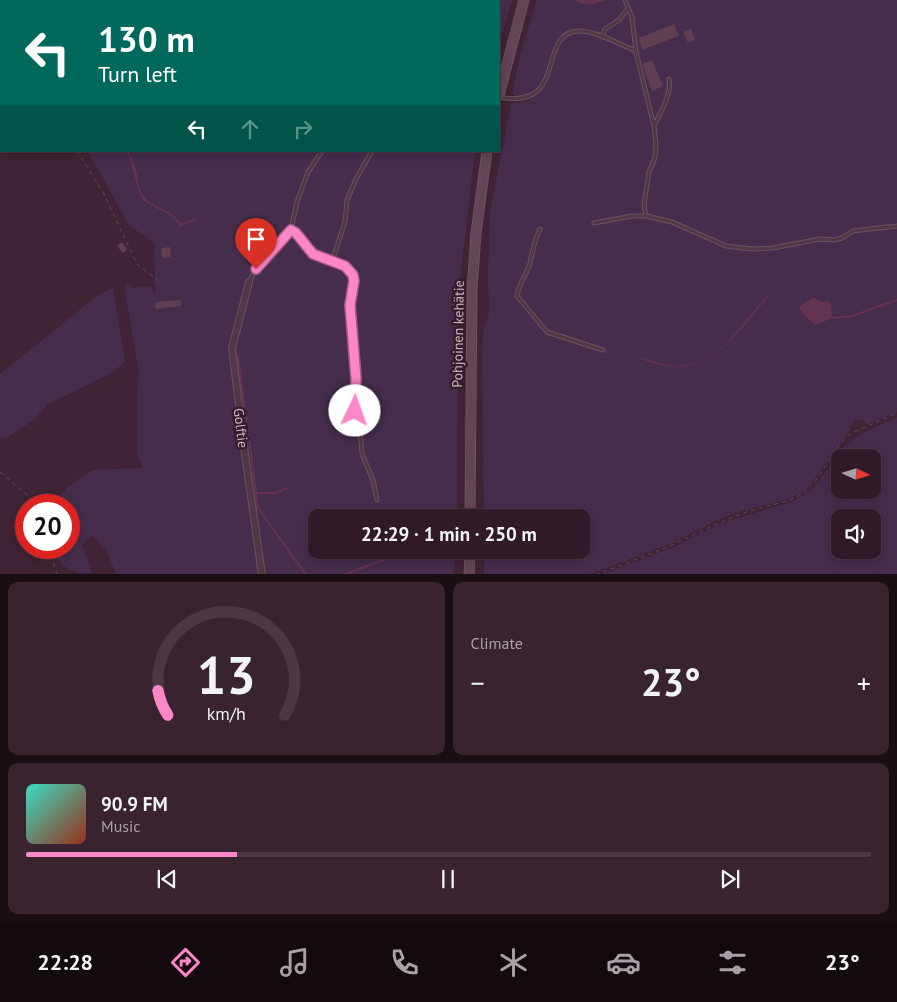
<!DOCTYPE html>
<html lang="en">
<head>
<meta charset="utf-8">
<style>
	body { margin:0; font-family:"PT Sans",sans-serif; background:#38232f; color:#f1f3f6; height:100vh; display:flex; flex-direction:column; font-size:19px; white-space:nowrap }
	* { box-sizing:border-box; margin:0 }
	p { font-size:16px; color:#a8a1a7 }
	.icon { flex:none; width:28px; height:28px; fill:none; stroke:currentColor; stroke-width:2; stroke-linecap:round; stroke-linejoin:round }
	.map { position:relative; height:574px; overflow:hidden }
	.details { display:flex; flex-direction:column; gap:8px; padding:8px; background:#1a0e15; flex:1 }
	.details>* { flex:none }
	.top-card { position:absolute; left:0px; top:0px; width:500px; height:152px; box-shadow:0 2px 12px #0003,0 0 0 1px #4b3844; background:#00695c; color:#fff; overflow:hidden }
	.needle { width:32px; rotate:94deg }
	.tools { position:absolute; left:831px; top:449px; display:grid; gap:10px }
	.tools a { display:grid; place-items:center; width:50px; height:50px; border-radius:10px; background:#301a27; box-shadow:0 2px 12px #0003,0 0 0 1px #4b3844; font-size:25px }
	.speed { position:absolute; left:15px; top:494px; display:flex; gap:10px; font-size:25px; font-weight:700; text-align:center }
	.speed>* { display:grid; place-content:center; width:65px; height:65px; border-radius:50%; background:#301a27; box-shadow:0 2px 12px #0003,0 0 0 1px #4b3844; line-height:1 }
	.speed .limit { border:8px solid #d22; background:#fff; color:#111 }
	.pin { position:absolute; display:grid; place-items:center; width:42px; height:42px; color:#fff; margin:-51px -21px; border-radius:50% 50% 50% 0; rotate:-45deg; box-shadow:0 0 5px #0007 }
	.pin .icon { rotate:45deg }
	.me { position:absolute; width:55px; margin:-28px; rotate:3deg; stroke-linejoin:round; filter:drop-shadow(0 0 4px #0008) }
	.turn { display:flex; align-items:center; gap:18px; height:105px; padding:0 15px; font-size:22px }
	.turn .icon { width:65px; height:65px; stroke-width:2.5 }
	.turn b { display:block; font-size:35px; line-height:42px }
	.lanes { display:flex; align-items:center; height:48px; padding:0 15px; background:#0003; justify-content:center; gap:25px; direction:ltr }
	.lanes .off { opacity:.35 }
	.big { font-size:38px; font-weight:600; line-height:1.1 }
	.details .card { flex:1; display:flex; flex-direction:column; justify-content:center; gap:8px; min-width:0; padding:0 18px; border-radius:10px; background:#38232f }
	.details .dial { align-items:center; gap:0 }
	.dial svg { height:130px; overflow:visible; fill:none; stroke:#4b3844; stroke-width:7; stroke-linecap:round; text-anchor:middle }
	.dial text { fill:#f1f3f6; stroke:none }
	.song { display:flex; align-items:center; gap:15px }
	.cover { width:60px; height:60px; border-radius:8px; background:linear-gradient(135deg,hsl(170 70% 55%),hsl(10 70% 35%)) }
	.played { height:5px; border-radius:2px; background:linear-gradient(90deg,#fd86c7 25%,#4b3844 25%) }
	.keys { display:flex; justify-content:space-around; direction:ltr }
	.heat { display:flex; justify-content:space-between; align-items:center; font-size:28px; direction:ltr }
	.details .tiles { flex:1; display:grid; gap:8px; grid-template-columns:1fr 1fr }
	.card:last-child { grid-column:span 2 }
	.trip { position:absolute; left:308px; top:509px; width:282px; height:50px; border-radius:10px; background:#301a27; box-shadow:0 2px 12px #0003,0 0 0 1px #4b3844; font-weight:600; line-height:50px; text-align:center }
	.menu { display:flex; height:80px; justify-content:space-around; align-items:center; background:#130a10; color:#a8a1a7 }
	.menu .icon { width:35px; height:35px }
	.menu .on { color:#fd86c7 }
	.menu b { font-size:22px; color:#f1f3f6 }
	.map>svg:first-child { display:block }
</style>
</head>
<body>
<div class="map">
<svg width="897" height="575" viewBox="0 0 897 575">
	<rect width="100%" height="100%" fill="#402334"/>
	<!-- green -->
	<path fill="#462d4c" fill-rule="evenodd" d="M0,0H512L499,45V1H1V18Z
		M537,0H897V412L867,425L863,420H854L848,433L811,484L802,493L785,500L742,511L719,519L675,542L591,574L484,575L485,550H581V518L484,517L482,357L483,332L489,313L488,275L490,212L511,104L528,101L533,97V92L520,97L512,94L520,55Z
		M88,151H475L458,297L457,517L316,518V550H455L454,574H116L105,548L92,535L82,545L92,573C75,575 54,567 58,548H69V505H51L67,488L92,470L142,468L137,452V393L139,373L125,291L127,285L134,288L150,286L155,294L154,243L128,224Z
		M113,288L125,361L112,373L48,404L35,419L8,437L0,439V374L98,295Z
		M897,417V574H603L678,545L722,523L790,502L803,496L813,488L822,477L842,448L861,434ZM840,458H872V490H840ZM840,518H872V550H840Z"/>
	<!-- water -->
	<path fill="#64334f" d="M573,0H605C593,6 585,5 573,0Z
		M127,151H128C131,158 134,164 136,170C139,179 137,189 144,197C153,208 171,209 179,222L183,223L195,219V221L180,226L173,217L144,201L139,193L133,170Z
		M770,293C767,300 757,309 752,316C729,345 701,374 662,365C655,363 647,362 640,358C653,359 665,367 678,366C722,365 743,320 770,293Z
		M813,297L822,302L828,301L831,303L832,318L816,325L803,314L799,307Z"/>
	<g fill="none" stroke-linecap="round" stroke-linejoin="round">
		<!-- stream -->
		<path stroke="#64334f" stroke-width="2" d="M832,318L852,316L897,300
			M238,356L258,508L306,575
			M256,493H276L287,488
			M343,575L411,550"/>
	</g>
	<!-- building -->
	<path fill="#603f52" d="M674,24L679,36L642,50L639,38Z
		M691,29L695,40L688,43L683,32Z
		M652,60L663,86L652,91L642,64Z
		M122,242L127,249L123,253L117,246Z
		M170,247L171,257L162,258L161,248Z
		M181,300V306L156,309L155,302Z"/>
	<g fill="none" stroke-linecap="round" stroke-linejoin="round">
		<!-- service casing -->
		<g stroke="#6b5360" stroke-width="5">
			<path id="service" d="M114,0V1
				M309,0L310,1
				M625,0L632,17L636,52L654,126L656,144L655,158L649,172L644,205L646,216L672,222L726,246L752,249L773,248L820,239L834,240L842,238L853,231L897,226
				M338,1L339,0
				M487,1V0
				M602,37L605,29L619,20L628,8
				M499,97C569,111 536,33 578,31C595,30 621,45 636,51
				M654,126C661,111 672,94 669,79
				M594,223L632,216H646
				M540,229C534,241 533,250 530,263C527,275 518,284 517,296L547,332L603,350
				M291,230L296,233L313,254L345,266L353,275L354,281L350,305L356,378L355,411L361,441L362,454L373,480L377,500
				M332,262L345,222L347,200L356,179L372,151
				M249,282L256,269L291,230L297,202L308,172L322,151"/>
		</g>
		<!-- minor casing -->
		<g stroke="#6b5360" stroke-width="8">
			<path id="minor" d="M249,282L232,348L245,454L262,575"/>
		</g>
		<!-- secondary casing -->
		<g stroke="#6b5360" stroke-width="11">
			<path id="secondary" d="M499,95L524,0
				M470,518L472,290L476,233L487,151
				M469,575L470,550"/>
		</g>
		<!-- path -->
		<path stroke="#604861" stroke-width="1" stroke-dasharray="4 4" stroke-linecap="butt" d="M0,116H1
			M77,151L104,194L137,264L160,282
			M0,472L26,494L35,505
			M49,548L57,575
			M596,575L670,546L719,523L749,511L787,501L803,494L815,482L840,444L850,434L897,413"/>
		<!-- service -->
		<use href="#service" stroke="#503845" stroke-width="3"/>
		<!-- minor -->
		<use href="#minor" stroke="#503845" stroke-width="6"/>
		<!-- secondary -->
		<use href="#secondary" stroke="#634555" stroke-width="9"/>
	</g>
	<g fill="none" stroke-linecap="round" stroke-linejoin="round">
		<!-- route casing -->
		<g stroke="#a45781" stroke-width="12">
			<path id="route" d="M256,269L291,230L296,233L313,254L345,266L353,275L354,281L350,305L356,378L355,411"/>
		</g>
		<!-- route -->
		<use href="#route" stroke="#fd86c7" stroke-width="9"/>
	</g>
	<g text-anchor="middle" stroke-width="5" stroke-linejoin="round" paint-order="stroke">
		<!-- street labels -->
		<g font-size="14" fill="#cbb4c0" stroke="#351d2a">
			<text transform="translate(458 334) rotate(-89)" y="5">Pohjoinen kehätie</text>
			<text transform="translate(241 428) rotate(83)" y="5">Golftie</text>
		</g>
	</g>
</svg>
<div class="tools">
<a><svg class="needle" viewBox="-14 -14 28 28"><path d="M0-13l5 13h-10z" fill="#e53935"/><path d="M0 13l5-13h-10z" fill="#a8a1a7"/></svg></a>
<a><svg class="icon" aria-label="sound" viewBox="0 0 24 24"><path d="M4 9h4l5-4v14l-5-4H4zM17 9q2 3 0 6"/></svg></a>
</div>
<div class="speed"><div class="limit">20</div></div>
<div class="pin" style="left:256px;top:269px;background:#d93025"><svg class="icon" aria-label="arrive" viewBox="0 0 24 24"><path d="M6 21V4h12l-3 4 3 4H6"/></svg></div>
<svg class="me" style="left:355px;top:411px" viewBox="-20 -20 40 40"><circle r="19" fill="#fff"/><path d="M0-13L10 11 0 6-10 11z" fill="#fd86c7"/></svg>
<div class="trip">22:29 · 1 min · 250 m</div>
<div class="top-card">
<div class="turn"><svg class="icon" aria-label="left" viewBox="0 0 24 24"><path d="M17 20v-9H6M10 6l-5 5 5 5"/></svg><div><b>130 m</b>Turn left</div></div>
<div class="lanes"><svg class="icon" aria-label="left" viewBox="0 0 24 24"><path d="M17 20v-9H6M10 6l-5 5 5 5"/></svg><svg class="icon off" aria-label="ahead" viewBox="0 0 24 24"><path d="M12 20V5M6 11l6-6 6 6"/></svg><svg class="icon off" aria-label="right" viewBox="0 0 24 24"><path d="M7 20v-9h11M14 6l5 5-5 5"/></svg></div>
</div>
</div>
<section class="details">
<div class="tiles">
<div class="card dial"><svg viewBox="0 0 100 80">
<path d="M14 69A42 42 0 1 1 86 69"/>
<path d="M14 69A42 42 0 0 1 8 54" stroke="#fd86c7"/>
<text x="50" y="56" font-size="32" font-weight="700">13</text>
<text x="50" y="72" font-size="11">km/h</text>
</svg></div>
<div class="card"><p>Climate</p>
<div class="heat"><a>−</a><b class="big">23°</b><a>+</a></div>
</div>
<div class="card">
<div class="song"><i class="cover"></i><div><b>90.9 FM</b><p>Music</p></div></div>
<div class="played"></div>
<div class="keys"><svg class="icon" aria-label="previous" viewBox="0 0 24 24"><path d="M18 5L8 12l10 7zM5 5v14"/></svg><svg class="icon" aria-label="pause" viewBox="0 0 24 24"><path d="M8 5v14M16 5v14"/></svg><svg class="icon" aria-label="next" viewBox="0 0 24 24"><path d="M6 5l10 7-10 7zM19 5v14"/></svg></div>
</div>
</div>
</section>
<nav class="menu">
<b>22:28</b>
<svg class="icon on" aria-label="directions" viewBox="0 0 24 24"><path d="M12 3l9 9-9 9-9-9zM9 14v-3h6M13 9l2 2-2 2"/></svg>
<svg class="icon" aria-label="music" viewBox="0 0 24 24"><path d="M9 18V5l10-2v13"/><circle cx="6" cy="18" r="3"/><circle cx="16" cy="16" r="3"/></svg>
<svg class="icon" aria-label="phone" viewBox="0 0 24 24"><path d="M5 4h4l2 5-3 2q2 4 5 5l2-3 5 2v4C11 20 4 13 5 4z"/></svg>
<svg class="icon" aria-label="climate" viewBox="0 0 24 24"><path d="M12 3v18M4 7l16 10M4 17L20 7"/></svg>
<svg class="icon" aria-label="car" viewBox="0 0 24 24"><path d="M5 17H2v-5l4-1 3-4h7l3 4 3 1v5h-3M9 17h6M6 11h13"/><circle cx="7" cy="17" r="2"/><circle cx="17" cy="17" r="2"/></svg>
<svg class="icon" aria-label="filters" viewBox="0 0 24 24"><path d="M4 7h16M4 17h16"/><circle cx="9" cy="7" r="2"/><circle cx="15" cy="17" r="2"/></svg>
<b>23°</b>
</nav>
</body>
</html>
